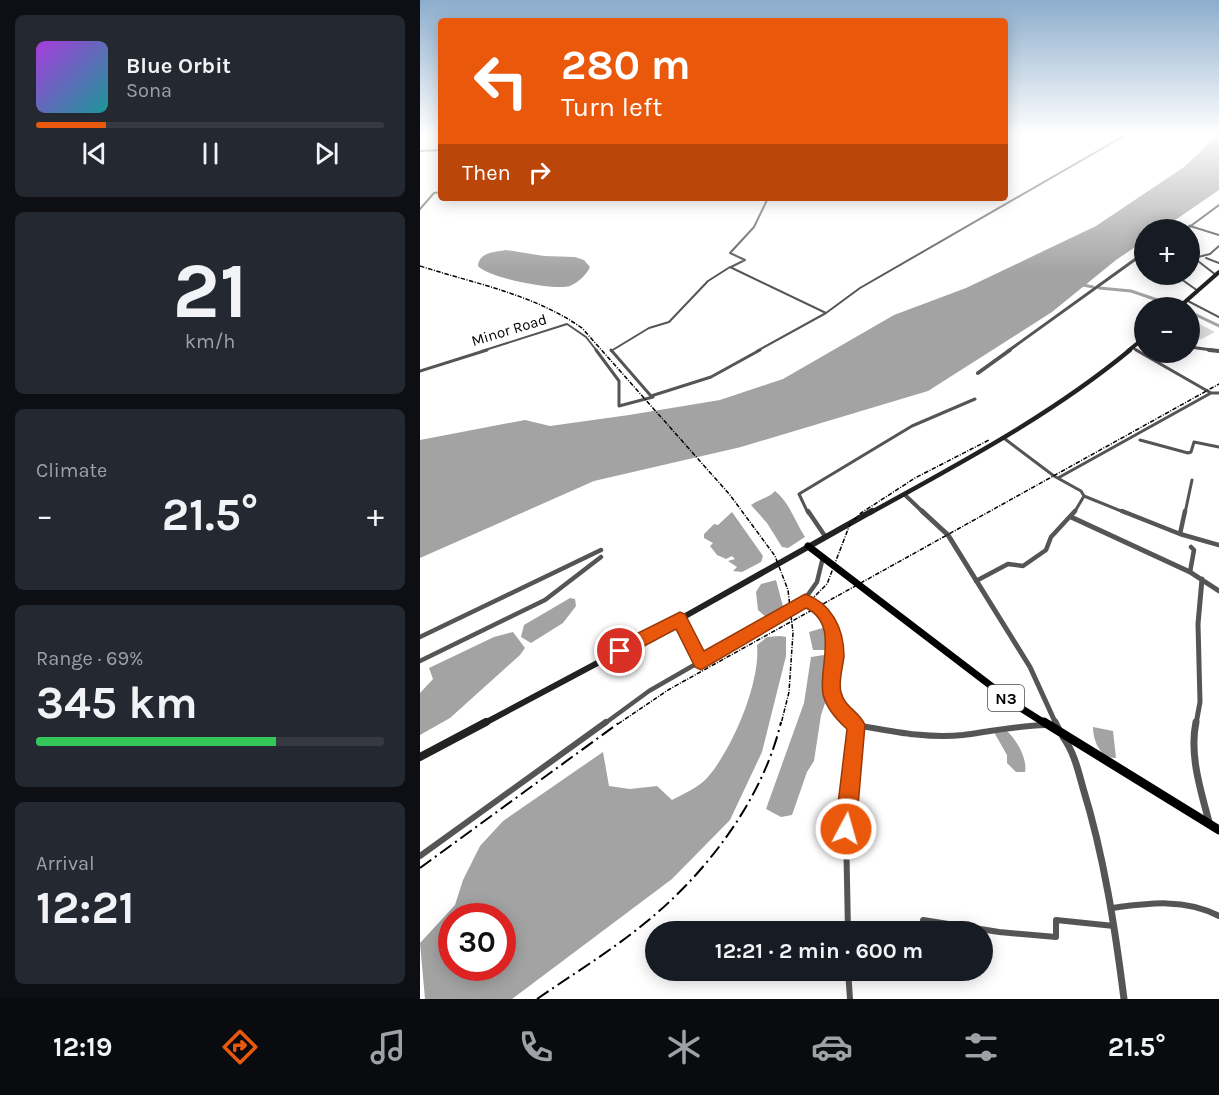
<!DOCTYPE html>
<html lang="en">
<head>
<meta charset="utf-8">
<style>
	body { margin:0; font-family:Karla,sans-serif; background:#242831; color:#f1f3f6; height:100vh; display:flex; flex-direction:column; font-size:22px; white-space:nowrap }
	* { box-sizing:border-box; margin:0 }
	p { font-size:20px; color:#9ea1a6 }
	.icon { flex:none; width:33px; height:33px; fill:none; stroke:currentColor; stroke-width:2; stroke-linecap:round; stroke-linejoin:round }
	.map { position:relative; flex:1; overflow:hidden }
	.panel { display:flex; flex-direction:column; gap:15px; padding:15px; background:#0d0f14; width:420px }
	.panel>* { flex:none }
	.top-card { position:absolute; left:18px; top:18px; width:570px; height:183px; border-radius:6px; box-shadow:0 3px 15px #0003; background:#ea580c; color:#fff; overflow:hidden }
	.buttons { position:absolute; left:714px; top:219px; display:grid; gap:12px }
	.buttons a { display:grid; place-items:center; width:66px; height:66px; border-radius:50%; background:#171b24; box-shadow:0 3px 15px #0003; font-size:30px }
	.speed { position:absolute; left:18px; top:903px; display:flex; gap:12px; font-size:30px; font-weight:700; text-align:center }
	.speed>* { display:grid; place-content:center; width:78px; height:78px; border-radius:50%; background:#171b24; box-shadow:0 3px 15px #0003; line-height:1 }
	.speed .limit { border:9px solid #d22; background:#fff; color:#111 }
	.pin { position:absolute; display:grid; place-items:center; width:51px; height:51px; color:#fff; margin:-26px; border:3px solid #fff; border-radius:50%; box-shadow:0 2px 6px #0007 }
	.me { position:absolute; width:66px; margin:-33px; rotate:6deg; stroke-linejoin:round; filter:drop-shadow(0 0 4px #0008) }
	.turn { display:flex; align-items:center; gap:21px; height:126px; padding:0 24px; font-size:27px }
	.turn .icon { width:78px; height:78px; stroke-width:2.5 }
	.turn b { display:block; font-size:42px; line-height:51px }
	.then { display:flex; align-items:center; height:57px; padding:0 24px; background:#0003; gap:12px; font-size:22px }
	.big { font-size:45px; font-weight:700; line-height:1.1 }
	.panel .widget { flex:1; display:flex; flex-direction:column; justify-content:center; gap:9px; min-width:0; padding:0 21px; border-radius:9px; background:#242831 }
	.panel .dial { align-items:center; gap:0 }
	.dial b { font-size:78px; line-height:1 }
	.song { display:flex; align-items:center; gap:18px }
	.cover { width:72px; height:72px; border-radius:9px; background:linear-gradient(135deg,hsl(280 70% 55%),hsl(180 70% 35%)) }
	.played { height:6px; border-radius:3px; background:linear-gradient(90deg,#ea580c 20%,#363941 20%) }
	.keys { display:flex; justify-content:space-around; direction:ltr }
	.heat { display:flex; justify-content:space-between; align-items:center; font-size:33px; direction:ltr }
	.charge { height:9px; border-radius:4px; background:linear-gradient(90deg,#34c759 69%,#363941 0) }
	.trip { position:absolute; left:225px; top:921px; width:348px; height:60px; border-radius:30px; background:#171b24; box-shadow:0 3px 15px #0003; font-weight:700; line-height:60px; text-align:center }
	.dock { display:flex; height:96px; justify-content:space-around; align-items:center; background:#090b0e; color:#9ea1a6 }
	.dock .icon { width:42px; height:42px }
	.dock .on { color:#ea580c }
	.dock b { font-size:27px; color:#f1f3f6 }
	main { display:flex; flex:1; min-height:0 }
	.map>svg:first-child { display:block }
</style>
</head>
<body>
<main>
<section class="panel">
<div class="widget">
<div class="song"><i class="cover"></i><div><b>Blue Orbit</b><p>Sona</p></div></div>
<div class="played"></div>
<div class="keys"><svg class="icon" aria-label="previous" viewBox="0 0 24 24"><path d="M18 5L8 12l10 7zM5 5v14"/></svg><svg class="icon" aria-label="pause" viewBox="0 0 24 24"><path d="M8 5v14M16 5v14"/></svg><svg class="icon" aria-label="next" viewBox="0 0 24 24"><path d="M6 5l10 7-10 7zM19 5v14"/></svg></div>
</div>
<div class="widget dial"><b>21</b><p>km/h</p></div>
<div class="widget"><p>Climate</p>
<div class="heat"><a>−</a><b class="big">21.5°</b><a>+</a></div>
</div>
<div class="widget"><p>Range · 69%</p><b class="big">345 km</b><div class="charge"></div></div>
<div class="widget"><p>Arrival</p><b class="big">12:21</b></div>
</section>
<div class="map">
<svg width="799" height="999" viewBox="0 0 799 999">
	<rect width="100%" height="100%" fill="#fff"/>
	<!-- green -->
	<path fill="#dcdcdc" d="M770,319L795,332L770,345Z"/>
	<!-- water -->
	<path fill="#a3a3a3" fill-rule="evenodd" d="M799,134V190L742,229L724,230V241L696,260L632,312L508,391L321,447L174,481L0,558V440L105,420L130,426L209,415L300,400L363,379L474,315L546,288L676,226L764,167Z
		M86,250L124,256L155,257L164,260L170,267C166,275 159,282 150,286C135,291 68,278 58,266C59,252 75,252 86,250Z
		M355,491C370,503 374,520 385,537L368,548L362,547L347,523L331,505C339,499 349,498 355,491Z
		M312,512L343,556L341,562L322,572L313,571L317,567L308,561L315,559L312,556L306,559L297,555L290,546L293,543L284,538V534L294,524L298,525Z
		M356,580L364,610L348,619L338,610L336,592L341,584Z
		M150,598L155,599L156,606L143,623L111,643L101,637L104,625Z
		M406,627L411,650H393L389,632Z
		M93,632L105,648L100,655L30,718L0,735V693L13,679L9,668L74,637Z
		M360,636L366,637V656L342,752L310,820L252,879L92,999H5L0,943L35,905L43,880L60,846L83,821L183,752L189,786L210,789L237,786L252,800C263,794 278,788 287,778C312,750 341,682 337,645L347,637ZM32,916H82V968H32Z
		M404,655L411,658L410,689L401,715L394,761L387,772L372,815L361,817L346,809L384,703L391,657Z
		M673,727L693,731L696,758C680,759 673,740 673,727Z
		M584,729C595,736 608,759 605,772H596L587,763V755L575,734V731Z"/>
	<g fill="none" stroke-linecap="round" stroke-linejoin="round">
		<!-- stream -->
		<path stroke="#a3a3a3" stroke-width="1.5" d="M795,133L799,134"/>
		<!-- canal -->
		<path stroke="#a3a3a3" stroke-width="3" d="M658,284L673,287
			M679,288L711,291L755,306
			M770,312L799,326"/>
		<!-- minor-far3 -->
		<path stroke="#555" stroke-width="2" d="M0,151L21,150
			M0,209L14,193L21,192
			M770,226L799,235
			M774,258L796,275
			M786,258L799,263
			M770,259L790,254L799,246
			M311,267L325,260L310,253L334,227L348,198
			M754,274L778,291
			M766,300L799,317
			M406,313L440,288L709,133
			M713,348L719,351
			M62,351L147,324L166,337L177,351
			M191,351L229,328L249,322L288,281L310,267L406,313
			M337,351L406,313"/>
		<!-- minor-far2 -->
		<path stroke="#555" stroke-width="3" d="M176,350L199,381V406L233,397
			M191,350L231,396L291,377L340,350
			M716,350L791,393H799
			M732,357L753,358L762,352
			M0,371L67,350
			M585,439L634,476L661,491L664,496L654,513
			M720,440L768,453L771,452L774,442L799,447
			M638,478L791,393
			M664,496L706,513
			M388,513L379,494L492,426L555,399
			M765,513L772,480"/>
		<!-- minor-far1 -->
		<path stroke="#555" stroke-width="4.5" d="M388,511L405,536
			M702,511L760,534L799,545
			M760,534L765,511
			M770,572L774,550L771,547
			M556,581L588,564L603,566L626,550L631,537L655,511
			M385,601C413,612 416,642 414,670C413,677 411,686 412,693C414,705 426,716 434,724
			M260,620L281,662
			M0,637L181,550
			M0,661L125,600L181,557
			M184,724L229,691L382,603L397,582L403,557"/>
		<!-- minor -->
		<path stroke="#555" stroke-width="6" d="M433,722L436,725C471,731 507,739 543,735C571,731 597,726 626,725
			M0,856L186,722
			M692,908C729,903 765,898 799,916
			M503,920L579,932L636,937V920L694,926
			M428,932L426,829L436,725
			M428,970L430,999
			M509,970L529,973V970"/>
		<!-- tertiary-far4 -->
		<path stroke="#555" stroke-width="2" d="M768,228L799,205"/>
		<!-- tertiary-far3 -->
		<path stroke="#555" stroke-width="3" d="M765,230L770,226
			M770,347L799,351
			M588,351L724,253"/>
		<!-- tertiary-far2 -->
		<path stroke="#555" stroke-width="4" d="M789,350L799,351
			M558,373L590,350
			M485,495L504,513"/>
		<!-- tertiary-far1 -->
		<path stroke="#555" stroke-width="5" d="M502,511L528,535L610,667L636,724
			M651,517L770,572L799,591
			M776,724L780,702L778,624L782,579"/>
		<!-- tertiary -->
		<path stroke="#555" stroke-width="7" d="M635,722L639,730
			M776,722C769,755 781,791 789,822
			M643,737C654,752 658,770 663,788C684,856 695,928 704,999"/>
		<!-- secondary-far3 -->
		<path stroke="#222" stroke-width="4" d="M758,308L799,272
			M708,351L724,338"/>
		<!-- secondary-far2 -->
		<path stroke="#222" stroke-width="4.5" d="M450,513C540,463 630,416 710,350"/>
		<!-- secondary-far1 -->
		<path stroke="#222" stroke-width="6" d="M63,724L260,619L452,511"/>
		<!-- secondary -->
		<path stroke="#222" stroke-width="8" d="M0,757L66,722"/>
		<!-- trunk-far1 -->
		<path stroke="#000" stroke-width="7" d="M388,546L596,705L626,724"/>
		<!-- trunk -->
		<path stroke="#000" stroke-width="9" d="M624,722L799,830"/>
		<!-- rail-far1 -->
		<path stroke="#000" stroke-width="1.5" stroke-dasharray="4.5 1.5 1 1.5" stroke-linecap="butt" d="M0,266C56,284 113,294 162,328L310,495L355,556L368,590L373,633L369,692L361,724
			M384,607L407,584L430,524L441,513L495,478L569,440
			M198,724L248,690L799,384"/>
		<!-- rail -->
		<path stroke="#000" stroke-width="2" stroke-dasharray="14 4.5 2 4.5" stroke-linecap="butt" d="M0,868L200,722
			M117,999C153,974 191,951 225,923C286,874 343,799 361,722"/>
	</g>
	<!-- sky -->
	<linearGradient id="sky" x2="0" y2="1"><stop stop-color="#8cadcc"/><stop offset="0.49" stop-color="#fff"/><stop offset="1" stop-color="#fff" stop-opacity="0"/></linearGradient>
	<rect width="799" height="273" fill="url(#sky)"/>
	<!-- route -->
	<path fill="#ea580c" stroke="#983908" stroke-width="1.5" d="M385,594C411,603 424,628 424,656C423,667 418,682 421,692C424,707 440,712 445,725L436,829L433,836L426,839L418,836L415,829L427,729C417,720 406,708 403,694C398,669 420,624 386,608L281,670L275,667L256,629L200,659L194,656L191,651L194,645L260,612L265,614L284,651Z"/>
	<g text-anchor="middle" stroke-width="6" stroke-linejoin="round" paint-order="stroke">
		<!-- far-street labels -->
		<g font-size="15" fill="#000" stroke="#fff">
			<text transform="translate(89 330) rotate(-17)" y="5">Minor Road</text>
		</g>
		<!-- shield labels -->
		<rect fill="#fff" stroke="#4c4c4c" stroke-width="1.5" x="568" y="685" width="36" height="26" rx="4.5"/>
		<g font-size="16" font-weight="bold" fill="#000">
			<text x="586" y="704">N3</text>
		</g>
	</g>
</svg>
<div class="buttons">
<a>+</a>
<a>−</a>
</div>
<div class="speed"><div class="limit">30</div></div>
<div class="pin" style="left:200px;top:651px;background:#d93025"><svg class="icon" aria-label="arrive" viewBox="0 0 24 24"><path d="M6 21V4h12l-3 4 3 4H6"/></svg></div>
<svg class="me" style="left:426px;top:829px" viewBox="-20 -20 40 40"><circle r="17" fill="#ea580c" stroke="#fff" stroke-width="3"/><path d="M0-11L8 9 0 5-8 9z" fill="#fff"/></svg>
<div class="trip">12:21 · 2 min · 600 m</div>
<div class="top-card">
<div class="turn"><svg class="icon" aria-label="left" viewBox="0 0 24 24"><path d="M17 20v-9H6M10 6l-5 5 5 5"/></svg><div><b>280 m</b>Turn left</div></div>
<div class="then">Then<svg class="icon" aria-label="right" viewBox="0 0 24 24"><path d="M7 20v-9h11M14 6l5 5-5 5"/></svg></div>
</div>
</div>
</main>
<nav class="dock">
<b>12:19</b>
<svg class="icon on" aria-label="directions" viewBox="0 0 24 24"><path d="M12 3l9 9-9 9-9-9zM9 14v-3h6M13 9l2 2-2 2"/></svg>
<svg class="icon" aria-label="music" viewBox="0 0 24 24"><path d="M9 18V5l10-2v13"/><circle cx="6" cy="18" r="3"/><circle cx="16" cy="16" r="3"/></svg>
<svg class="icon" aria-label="phone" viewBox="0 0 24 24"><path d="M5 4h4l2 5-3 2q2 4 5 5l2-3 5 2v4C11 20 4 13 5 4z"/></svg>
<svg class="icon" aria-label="climate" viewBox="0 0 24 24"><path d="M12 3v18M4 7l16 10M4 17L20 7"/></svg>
<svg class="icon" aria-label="car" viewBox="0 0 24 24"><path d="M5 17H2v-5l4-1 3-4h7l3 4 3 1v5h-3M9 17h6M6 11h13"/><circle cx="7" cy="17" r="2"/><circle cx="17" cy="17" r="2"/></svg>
<svg class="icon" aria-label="filters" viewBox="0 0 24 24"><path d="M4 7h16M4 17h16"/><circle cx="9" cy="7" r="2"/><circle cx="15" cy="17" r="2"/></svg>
<b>21.5°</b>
</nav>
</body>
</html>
